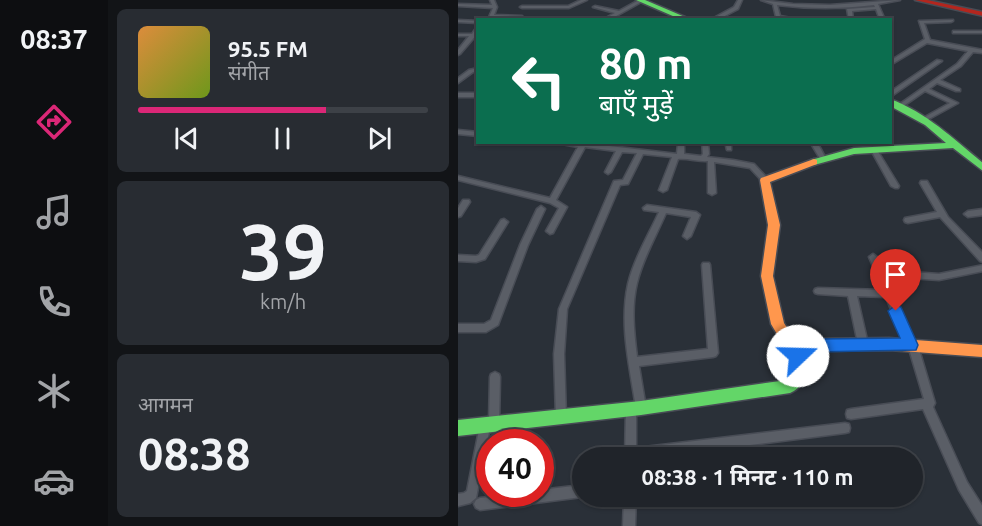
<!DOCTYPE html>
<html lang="hi">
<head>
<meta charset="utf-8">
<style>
	body { margin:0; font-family:Ubuntu,"Noto Sans Devanagari",sans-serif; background:#282c32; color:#f1f3f6; height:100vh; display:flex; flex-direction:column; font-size:22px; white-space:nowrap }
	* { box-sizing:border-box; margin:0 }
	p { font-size:20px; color:#a2a4a8 }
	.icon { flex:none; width:33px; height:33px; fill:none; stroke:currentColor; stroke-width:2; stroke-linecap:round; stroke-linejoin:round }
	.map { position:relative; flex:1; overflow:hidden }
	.drawer { display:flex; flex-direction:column; gap:9px; padding:9px; background:#121417; width:350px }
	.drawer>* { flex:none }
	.hud { position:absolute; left:18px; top:18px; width:416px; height:126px; border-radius:0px; box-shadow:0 2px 4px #0004,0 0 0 2px #3d4147; background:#0b6e4f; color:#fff; overflow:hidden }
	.speed { position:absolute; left:18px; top:429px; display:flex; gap:12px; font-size:30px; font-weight:700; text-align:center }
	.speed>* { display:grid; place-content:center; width:78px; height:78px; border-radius:50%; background:#20242a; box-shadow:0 2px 4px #0004,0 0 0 2px #3d4147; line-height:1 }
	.speed .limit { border:9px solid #d22; background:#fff; color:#111 }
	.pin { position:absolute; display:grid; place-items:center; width:51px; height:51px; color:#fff; margin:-62px -26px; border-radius:50% 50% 50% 0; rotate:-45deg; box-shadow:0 0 6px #0007 }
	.pin .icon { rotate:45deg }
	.me { position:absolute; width:66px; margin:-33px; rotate:69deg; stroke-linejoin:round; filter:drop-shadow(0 0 4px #0008) }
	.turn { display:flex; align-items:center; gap:21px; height:126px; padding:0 24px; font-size:27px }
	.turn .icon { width:78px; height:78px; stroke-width:2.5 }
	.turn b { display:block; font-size:42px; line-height:51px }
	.big { font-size:45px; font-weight:700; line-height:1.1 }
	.drawer .widget { flex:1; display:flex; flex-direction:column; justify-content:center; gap:9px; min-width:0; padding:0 21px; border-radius:9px; background:#282c32 }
	.drawer .dial { align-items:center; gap:0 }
	.dial b { font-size:78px; line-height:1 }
	.song { display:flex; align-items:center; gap:18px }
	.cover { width:72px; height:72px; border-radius:9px; background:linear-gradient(135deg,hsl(30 70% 55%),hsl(80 70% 35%)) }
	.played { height:6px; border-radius:3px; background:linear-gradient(90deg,#db2777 65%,#3d4147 65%) }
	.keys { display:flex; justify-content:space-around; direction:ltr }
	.trip { position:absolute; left:114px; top:447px; width:351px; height:60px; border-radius:30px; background:#20242a; box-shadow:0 2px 4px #0004,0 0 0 2px #3d4147; font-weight:700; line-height:60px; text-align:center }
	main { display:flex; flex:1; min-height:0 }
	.menu { display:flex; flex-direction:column; width:108px; justify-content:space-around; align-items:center; background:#0d0e11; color:#a2a4a8 }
	.menu .icon { width:42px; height:42px }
	.menu .current { color:#db2777 }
	.menu b { font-size:27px; color:#f1f3f6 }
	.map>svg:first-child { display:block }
</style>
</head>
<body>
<main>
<nav class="menu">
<b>08:37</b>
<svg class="icon current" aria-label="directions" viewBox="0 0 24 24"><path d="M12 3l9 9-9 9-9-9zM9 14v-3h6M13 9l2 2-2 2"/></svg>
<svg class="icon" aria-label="music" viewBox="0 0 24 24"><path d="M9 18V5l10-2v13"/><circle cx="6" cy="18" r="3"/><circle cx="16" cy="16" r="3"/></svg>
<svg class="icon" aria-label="phone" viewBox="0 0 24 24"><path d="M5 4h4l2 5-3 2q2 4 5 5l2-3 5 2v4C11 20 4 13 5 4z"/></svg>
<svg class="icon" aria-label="climate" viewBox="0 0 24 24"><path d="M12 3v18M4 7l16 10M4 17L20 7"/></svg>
<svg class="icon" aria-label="car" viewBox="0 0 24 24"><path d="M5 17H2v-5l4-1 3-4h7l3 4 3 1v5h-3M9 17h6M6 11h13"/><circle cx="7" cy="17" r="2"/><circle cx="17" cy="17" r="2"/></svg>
</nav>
<section class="drawer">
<div class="widget">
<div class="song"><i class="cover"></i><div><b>95.5 FM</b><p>संगीत</p></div></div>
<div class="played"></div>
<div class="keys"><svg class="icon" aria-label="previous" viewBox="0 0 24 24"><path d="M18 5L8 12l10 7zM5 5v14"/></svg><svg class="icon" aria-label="pause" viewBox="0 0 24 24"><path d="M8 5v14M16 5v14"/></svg><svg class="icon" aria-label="next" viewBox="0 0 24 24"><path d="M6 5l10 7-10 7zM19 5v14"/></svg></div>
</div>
<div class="widget dial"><b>39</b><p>km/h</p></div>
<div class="widget"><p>आगमन</p><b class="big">08:38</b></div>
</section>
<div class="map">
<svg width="525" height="526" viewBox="0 0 525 526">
	<rect width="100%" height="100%" fill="#2a3038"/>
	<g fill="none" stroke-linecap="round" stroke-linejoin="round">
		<!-- street casing -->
		<g stroke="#484c55" stroke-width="3">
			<path id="street" d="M32,0H36L39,7L36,15L64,16L67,20L31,17L35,8L0,6V4L34,5Z
				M123,0H129L111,8H64L62,7L64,6H110Z
				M181,0L185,1L151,20H144L157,13L135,7L137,6L161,11Z
				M280,0H284L280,9L259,20H252L276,7Z
				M303,0L335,4L372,5L442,0L420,4L427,20H422L418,9L394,11L395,20H391L389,9L417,7L416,5C384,9 351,9 319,5L322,16L344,20L320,18L318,17L315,4Z
				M0,20L20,21V23L0,22Z
				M495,20V21L493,22L466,23L472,40L525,50V53L515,52L503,66L482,80L502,89V91H498L479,83L471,89L500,103L469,120H465V118L492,103L467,91L444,107L439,106L499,64L510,51L469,43L434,64L432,65V61L467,39L461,21Z
				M18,28H20V33L2,54L0,55V50L11,36H0V34H14Z
				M495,31H525V33H495Z
				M479,60L484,61L432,97V92Z
				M20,68V72H15L0,83V78L11,70Z
				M0,93H20V97H0Z
				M0,130L20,132V136L0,134Z
				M93,142H118L219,154L220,142H226V154L243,156L245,154L244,142H250L251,154L249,157L275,160L296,164L311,180L307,182H305L292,168L256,162L258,193L254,195L250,193V161C241,162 230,158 220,159L209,190L205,192L201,190L214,157L185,154L170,184L162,185L109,309L106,354L108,417L107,421L103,422L99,421L98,417L96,354L101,309L155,183L156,181L165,180L179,153L164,152L153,172L150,174L147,172L158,151L127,147L98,200L109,207L95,233L92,234L88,231L101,208L92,203L0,180V176L92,198L120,147Z
				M267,142H273V150H269Z
				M352,142H359L368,159L367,160H363Z
				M416,148L419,150L441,186L440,188H437L433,186L413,150Z
				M463,181H469L490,217L525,253V262L522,261L482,217L450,223L447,222L446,220L447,218L479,212L462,183Z
				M5,200H11L12,202L3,216L0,217V208Z
				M189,205L238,212L242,215L233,236L229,239L225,236L233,217L208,213C198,236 185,258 179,283C173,307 176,333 179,357L250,349L244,265L245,263H251L252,265L260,353L258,356L255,357L181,366L188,408L187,411L183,413L179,411L178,408C172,368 161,325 170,284C176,259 190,236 201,212L186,210L185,208Z
				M83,206L87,209L70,245L40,325L28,332H0V324H26L33,320L62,245L79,209Z
				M525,209V215L510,217L506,214L510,211Z
				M46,219L50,222L27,259L18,262L0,261V255L18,256L21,255L43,220Z
				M415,254L419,257L455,342L458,343L460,346L477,403L475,407L509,482L525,507V525L521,523L501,490L465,409L393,419L389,418L388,414L389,410L393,409L466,399L451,349L449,348L447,345L428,297L399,296L410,344L408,347L405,348L402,347L400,344L390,296L360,294L357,293L356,291L357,289L360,288L425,290L411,257Z
				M525,265V271L481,280L452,278L449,277L448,275L449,273L452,272L481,274Z
				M37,372L41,374L42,377L41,424L40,428L36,429L32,427L18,498L12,503L0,506V494L6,493L9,491L22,425L23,421L27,420L31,421L32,377L33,374Z
				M173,404L177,406L178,409V448L387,423L391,424L392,428L391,432L387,433L189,458H167L168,409L169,406Z
				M124,485V497L22,510L18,508L16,504L18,500L22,498L58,494H82V490Z
				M166,496H178L177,526H165Z"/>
		</g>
		<!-- fast casing -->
		<g stroke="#484c55" stroke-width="3">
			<path id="fast" d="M178,0H187L234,20H224Z
				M432,99C468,112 497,140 525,163V171L495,148L396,154L356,165L353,164V160L396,148L488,143L467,125L432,106Z
				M340,351L345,353C351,368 349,386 332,393L183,415L0,436V420L183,401L329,380L333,376V357L335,353Z"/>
		</g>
		<!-- slow casing -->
		<g stroke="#484c55" stroke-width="3">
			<path id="slow" d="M356,159L359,160V164L312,182L322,225L315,276L326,323L340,345L356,339L431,338L525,345V357L431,350L356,351C348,353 347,360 340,363L335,361L313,324L303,276L310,225L302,180L303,178Z"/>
		</g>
		<!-- jam casing -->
		<g stroke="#484c55" stroke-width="3">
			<path id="jam" d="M457,0H469L525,12V16Z"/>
		</g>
		<!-- street -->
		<use href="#street" fill="#5a5e66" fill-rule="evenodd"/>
		<!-- fast -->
		<use href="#fast" fill="#63d668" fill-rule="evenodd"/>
		<!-- slow -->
		<use href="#slow" fill="#ff974d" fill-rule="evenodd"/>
		<!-- jam -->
		<use href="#jam" fill="#b3261e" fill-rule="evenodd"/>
	</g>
	<!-- route -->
	<path fill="#1a73e8" stroke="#114b97" stroke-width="1.5" d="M438,305L443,307L460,345L458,350L356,352L345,360H334L332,356L340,343L356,339L442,338L430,311Z"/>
</svg>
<div class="speed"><div class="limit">40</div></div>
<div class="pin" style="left:438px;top:311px;background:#d93025"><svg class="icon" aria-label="arrive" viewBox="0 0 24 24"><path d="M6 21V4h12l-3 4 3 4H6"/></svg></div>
<svg class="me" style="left:340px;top:356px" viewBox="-20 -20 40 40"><circle r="19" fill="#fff"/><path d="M0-13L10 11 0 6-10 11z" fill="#1a73e8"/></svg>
<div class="trip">08:38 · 1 मिनट · 110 m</div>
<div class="hud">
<div class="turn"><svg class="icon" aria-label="left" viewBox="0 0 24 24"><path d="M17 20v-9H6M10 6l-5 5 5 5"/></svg><div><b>80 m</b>बाएँ मुड़ें</div></div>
</div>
</div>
</main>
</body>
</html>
